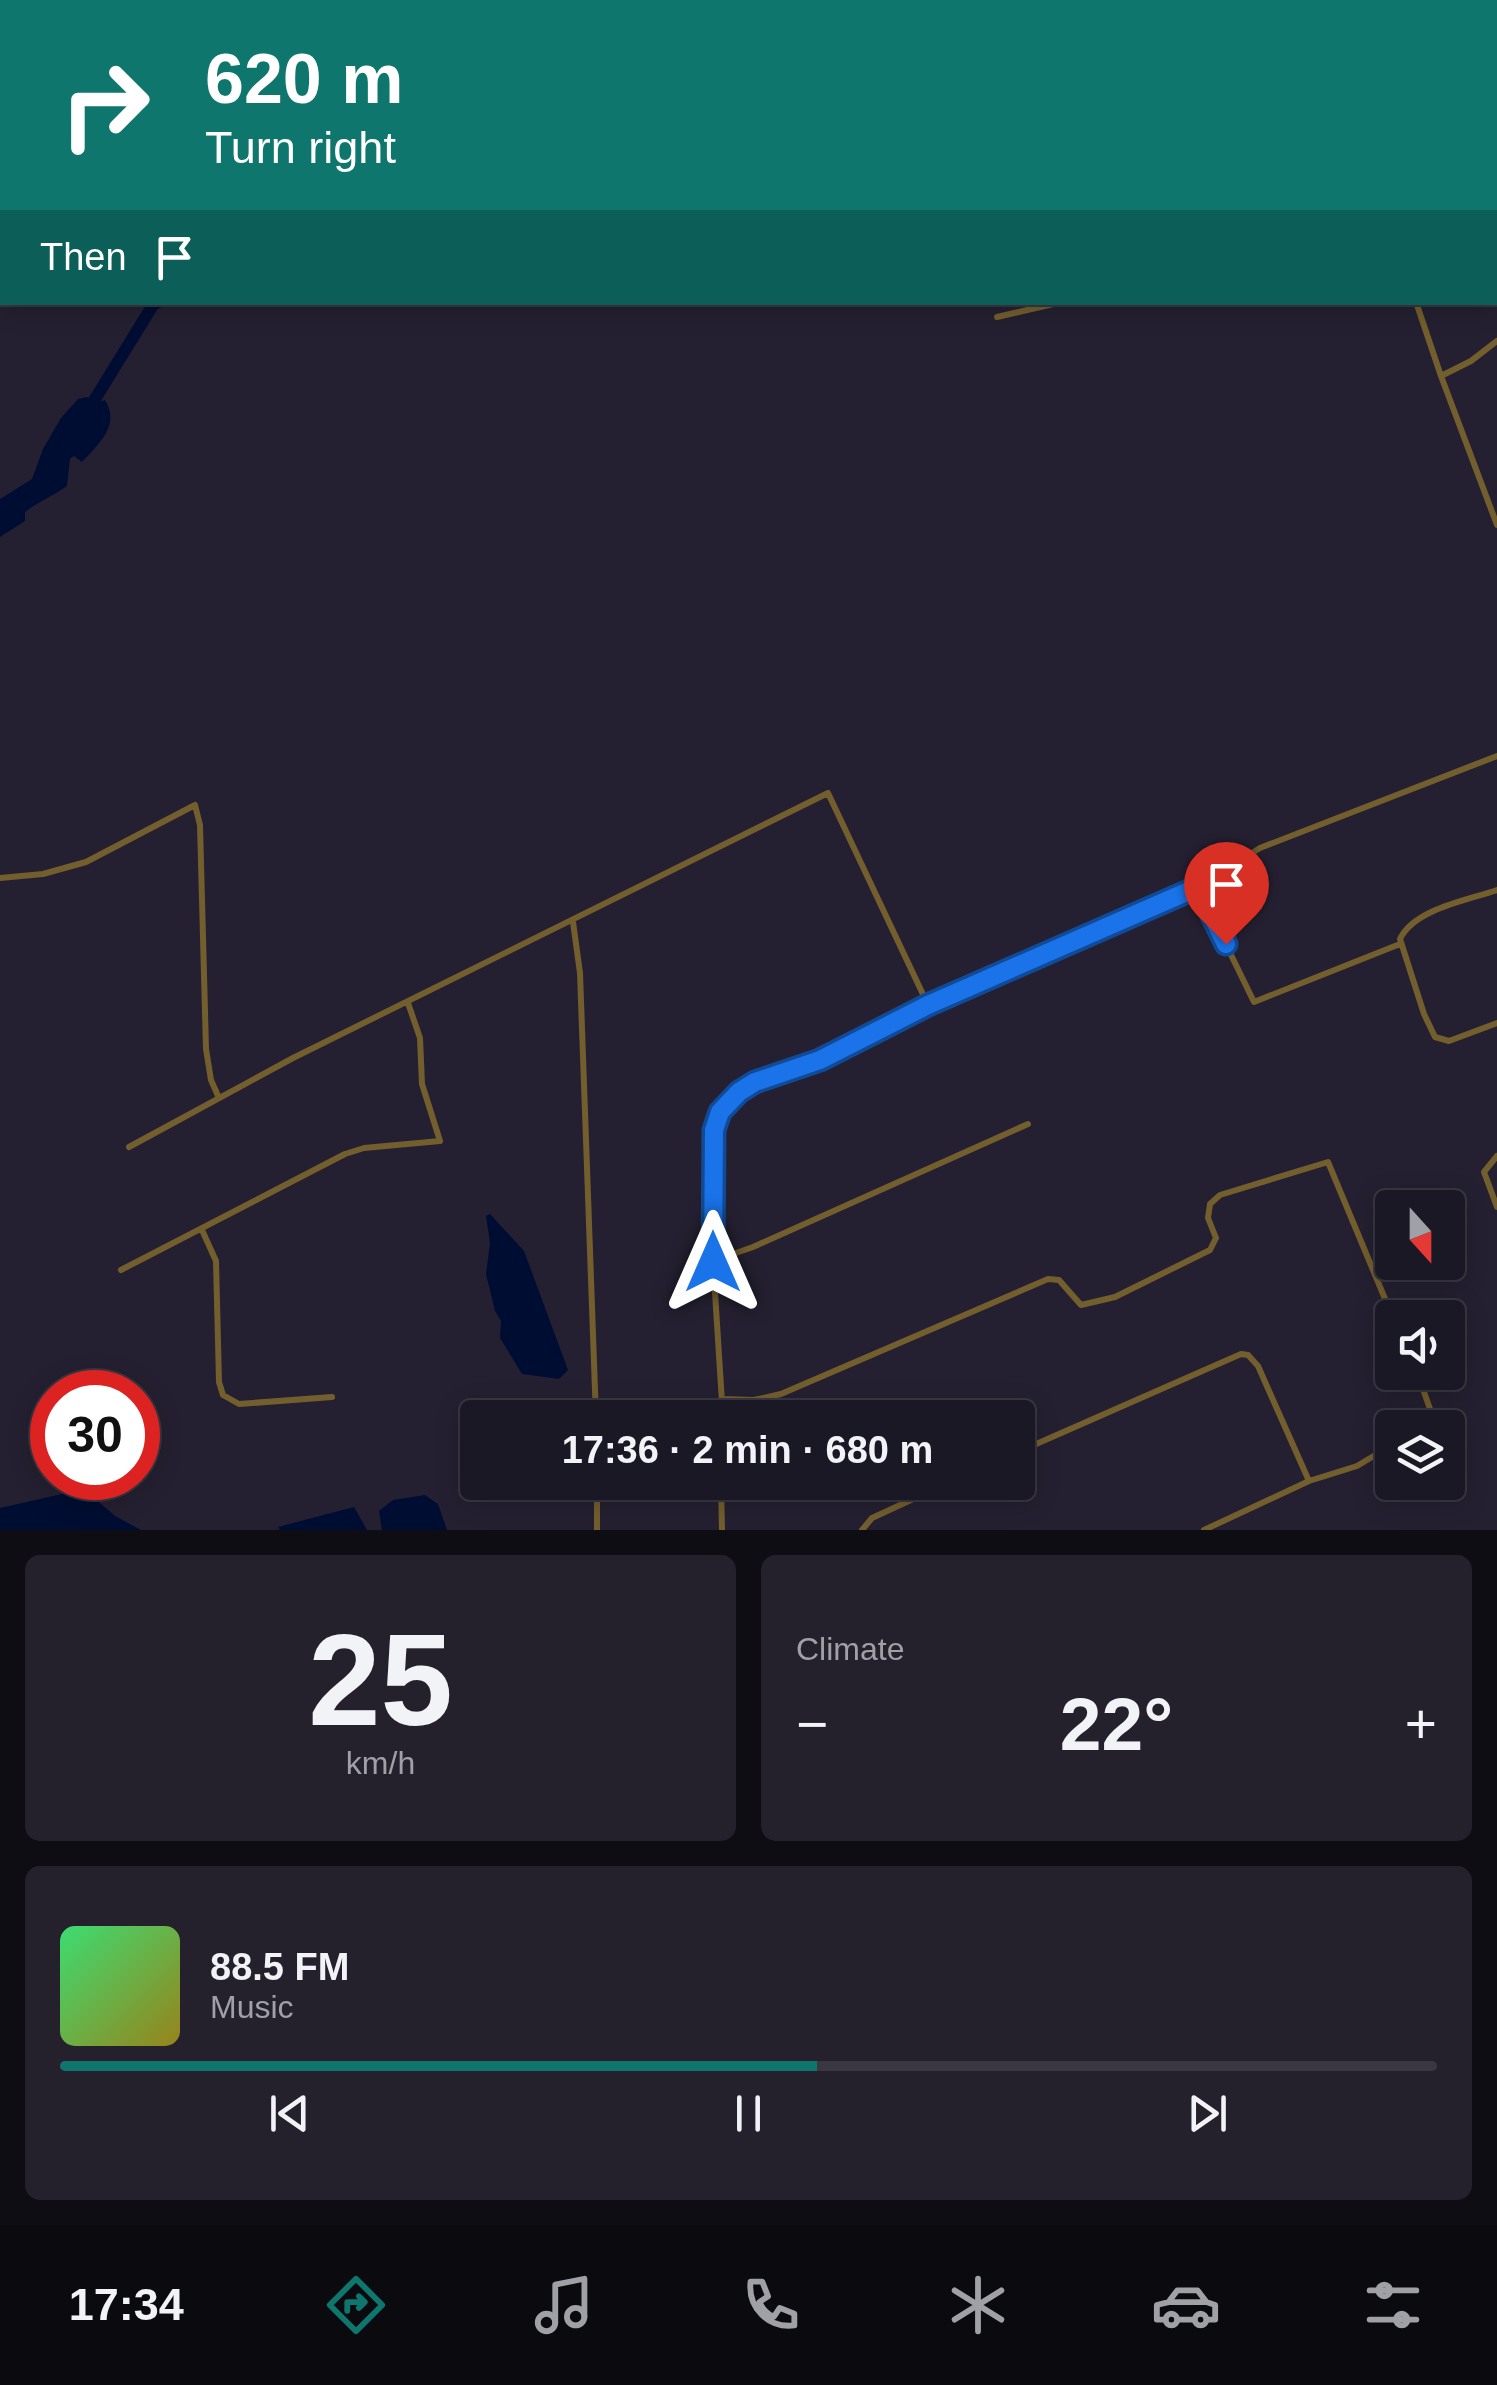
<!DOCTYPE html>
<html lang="en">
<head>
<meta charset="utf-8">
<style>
	body { margin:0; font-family:Arial,sans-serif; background:#24212d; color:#f1f3f6; height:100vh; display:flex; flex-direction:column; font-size:38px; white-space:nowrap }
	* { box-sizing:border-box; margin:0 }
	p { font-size:32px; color:#a0a0a7 }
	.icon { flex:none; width:55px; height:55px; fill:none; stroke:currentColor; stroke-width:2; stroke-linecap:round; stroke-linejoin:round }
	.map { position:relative; height:1530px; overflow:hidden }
	.side { display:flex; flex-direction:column; gap:25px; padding:25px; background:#0f0d14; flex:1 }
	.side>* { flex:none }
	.hud { position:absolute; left:0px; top:0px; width:1498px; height:305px; box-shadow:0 5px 25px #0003,0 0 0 2px #393742; background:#0f766e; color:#fff; overflow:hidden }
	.needle { width:65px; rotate:159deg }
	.buttons { position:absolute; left:1375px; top:1190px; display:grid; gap:20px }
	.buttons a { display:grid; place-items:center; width:90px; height:90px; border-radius:10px; background:#1b1825; box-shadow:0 5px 25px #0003,0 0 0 2px #393742; font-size:50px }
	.speed { position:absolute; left:30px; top:1370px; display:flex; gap:20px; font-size:50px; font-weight:700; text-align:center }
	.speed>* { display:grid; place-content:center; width:130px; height:130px; border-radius:50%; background:#1b1825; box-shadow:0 5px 25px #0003,0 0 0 2px #393742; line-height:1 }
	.speed .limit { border:15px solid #d22; background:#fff; color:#111 }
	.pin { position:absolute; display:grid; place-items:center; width:85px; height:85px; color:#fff; margin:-102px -42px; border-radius:50% 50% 50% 0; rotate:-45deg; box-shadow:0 0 10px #0007 }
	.pin .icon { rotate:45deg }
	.me { position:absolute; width:110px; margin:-55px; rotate:0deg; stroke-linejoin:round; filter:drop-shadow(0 0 8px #0008) }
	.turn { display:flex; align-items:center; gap:35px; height:210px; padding:0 40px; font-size:45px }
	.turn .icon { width:130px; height:130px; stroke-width:2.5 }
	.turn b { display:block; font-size:70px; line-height:85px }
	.then { display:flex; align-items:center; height:95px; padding:0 40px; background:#0003; gap:20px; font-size:38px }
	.big { font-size:75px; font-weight:800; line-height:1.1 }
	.side .widget { flex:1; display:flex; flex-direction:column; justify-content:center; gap:15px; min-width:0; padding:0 35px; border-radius:15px; background:#24212d }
	.side .dial { align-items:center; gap:0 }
	.dial b { font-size:130px; line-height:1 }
	.song { display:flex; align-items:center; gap:30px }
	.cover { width:120px; height:120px; border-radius:15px; background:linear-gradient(135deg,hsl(140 70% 55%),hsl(50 70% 35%)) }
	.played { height:10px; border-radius:5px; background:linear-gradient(90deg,#0f766e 55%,#393742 55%) }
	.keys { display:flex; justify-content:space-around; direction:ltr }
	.heat { display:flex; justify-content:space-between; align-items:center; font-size:55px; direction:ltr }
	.side .tiles { flex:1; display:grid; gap:25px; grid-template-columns:1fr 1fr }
	.widget:last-child { grid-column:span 2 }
	.trip { position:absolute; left:460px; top:1400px; width:575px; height:100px; border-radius:10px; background:#1b1825; box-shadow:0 5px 25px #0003,0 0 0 2px #393742; font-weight:800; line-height:100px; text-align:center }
	.tabs { display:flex; height:160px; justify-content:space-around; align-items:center; background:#0b0a0f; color:#a0a0a7 }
	.tabs .icon { width:70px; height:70px }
	.tabs .current { color:#0f766e }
	.tabs b { font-size:45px; color:#f1f3f6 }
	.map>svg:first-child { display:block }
</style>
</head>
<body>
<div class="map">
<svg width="1497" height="1530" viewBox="0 0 1497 1530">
	<rect width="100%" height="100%" fill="#242031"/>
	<!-- water -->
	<path fill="#000d32" d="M87,397L99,402L105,400C121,425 98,445 82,462L74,456L70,459L67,486C53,496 38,502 25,512V521L0,537V499L32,479L43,449L61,418L78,399Z
		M490,1214L524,1251L568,1370L559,1379L522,1374L500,1338L501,1321L495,1311L486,1274L490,1243L486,1216Z
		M84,1489L115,1516L141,1530H0V1508Z
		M425,1495L438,1504L447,1530H382L379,1511L393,1500Z
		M354,1507L367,1530H280L278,1527Z"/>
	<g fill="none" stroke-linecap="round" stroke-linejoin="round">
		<!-- river -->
		<path stroke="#000d32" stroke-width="12" d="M628,2L632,0
			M87,412L153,305L159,302"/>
		<!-- minor -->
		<path stroke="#735e2e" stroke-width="6" d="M852,0L853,2
			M1135,2L1137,0
			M1356,2L1358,0
			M1495,227L1497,228
			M1416,302L1441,376
			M997,317L1062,302
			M1497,341L1471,361L1441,376L1497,525
			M0,878L43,874L86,862L195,805L200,825L206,1049L211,1080L219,1098
			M1198,887L1254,1002L1400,944
			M1497,890C1468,900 1414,909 1400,939L1424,1014L1435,1037L1449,1041L1497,1023
			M573,922L580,973L596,1418
			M129,1147L293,1058L828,793L928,1005
			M1497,1156L1484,1172L1497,1207
			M202,1230L216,1261L219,1382L223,1395L239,1404L332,1397
			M713,1261L753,1247L1028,1124
			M121,1270L345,1154L364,1148L440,1141L422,1084L420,1038L408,1003
			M1417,1372L1430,1409L1425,1428
			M723,1399L754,1400L781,1394L1048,1279L1059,1280L1081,1305L1115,1297L1210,1250L1216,1238L1208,1218L1210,1204L1220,1195L1328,1162L1393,1318
			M723,1418L713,1261L714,1130L719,1111L727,1102L755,1082L820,1060L928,1005L1198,887L1260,848L1497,756
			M1018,1452L1241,1354L1248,1355L1258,1366L1309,1481
			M597,1482V1530
			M721,1482L722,1530
			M862,1530L872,1518L950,1482
			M1204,1530L1309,1481L1357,1466L1392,1445"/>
	</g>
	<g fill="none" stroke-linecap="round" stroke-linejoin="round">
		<!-- route casing -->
		<g stroke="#114b97" stroke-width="25">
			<path id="route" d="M713,1262L714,1130L720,1112L739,1092L755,1082L820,1060L928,1005L1198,887L1226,944"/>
		</g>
		<!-- route -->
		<use href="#route" stroke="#1a73e8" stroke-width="18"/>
	</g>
</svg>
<div class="buttons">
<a><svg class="needle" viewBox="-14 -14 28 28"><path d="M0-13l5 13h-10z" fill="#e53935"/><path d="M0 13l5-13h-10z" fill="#a0a0a7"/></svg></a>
<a><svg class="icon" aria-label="sound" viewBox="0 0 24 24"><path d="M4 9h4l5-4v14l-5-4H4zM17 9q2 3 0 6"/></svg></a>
<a><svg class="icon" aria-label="layers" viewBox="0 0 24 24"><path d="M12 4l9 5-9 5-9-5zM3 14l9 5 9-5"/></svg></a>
</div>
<div class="speed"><div class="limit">30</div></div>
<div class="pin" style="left:1226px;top:944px;background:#d93025"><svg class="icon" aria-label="arrive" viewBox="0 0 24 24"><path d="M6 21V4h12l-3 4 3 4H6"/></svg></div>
<svg class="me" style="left:713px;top:1262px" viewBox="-20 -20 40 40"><path d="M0-17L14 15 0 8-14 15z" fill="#1a73e8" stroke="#fff" stroke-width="4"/></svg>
<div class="trip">17:36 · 2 min · 680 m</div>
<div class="hud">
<div class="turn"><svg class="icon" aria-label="right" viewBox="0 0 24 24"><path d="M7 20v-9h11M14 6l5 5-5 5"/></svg><div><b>620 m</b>Turn right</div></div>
<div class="then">Then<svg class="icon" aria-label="arrive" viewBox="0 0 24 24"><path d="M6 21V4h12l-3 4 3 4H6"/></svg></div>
</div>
</div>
<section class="side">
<div class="tiles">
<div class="widget dial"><b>25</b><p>km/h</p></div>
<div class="widget"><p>Climate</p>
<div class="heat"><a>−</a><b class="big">22°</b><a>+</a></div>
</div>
<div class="widget">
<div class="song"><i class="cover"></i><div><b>88.5 FM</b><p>Music</p></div></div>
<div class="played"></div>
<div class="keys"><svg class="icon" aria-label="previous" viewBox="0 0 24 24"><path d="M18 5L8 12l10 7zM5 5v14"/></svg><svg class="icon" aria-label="pause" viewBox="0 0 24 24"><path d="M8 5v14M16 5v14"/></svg><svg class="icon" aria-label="next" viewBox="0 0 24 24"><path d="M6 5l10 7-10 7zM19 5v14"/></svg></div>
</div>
</div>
</section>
<nav class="tabs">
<b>17:34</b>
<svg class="icon current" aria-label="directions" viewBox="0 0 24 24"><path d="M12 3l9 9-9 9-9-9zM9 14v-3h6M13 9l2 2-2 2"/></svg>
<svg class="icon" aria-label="music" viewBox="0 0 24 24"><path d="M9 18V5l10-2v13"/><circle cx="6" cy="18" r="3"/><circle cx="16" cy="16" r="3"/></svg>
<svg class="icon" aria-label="phone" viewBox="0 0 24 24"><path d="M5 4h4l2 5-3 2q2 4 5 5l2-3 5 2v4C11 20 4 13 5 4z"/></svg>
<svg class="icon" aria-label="climate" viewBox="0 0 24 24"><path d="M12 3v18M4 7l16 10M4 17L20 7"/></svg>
<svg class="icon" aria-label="car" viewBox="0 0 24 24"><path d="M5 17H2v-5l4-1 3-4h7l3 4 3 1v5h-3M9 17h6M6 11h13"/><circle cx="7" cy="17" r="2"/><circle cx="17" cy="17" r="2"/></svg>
<svg class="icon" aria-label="filters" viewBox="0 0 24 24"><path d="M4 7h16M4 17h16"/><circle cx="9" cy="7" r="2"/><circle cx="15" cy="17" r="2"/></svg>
</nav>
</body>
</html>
